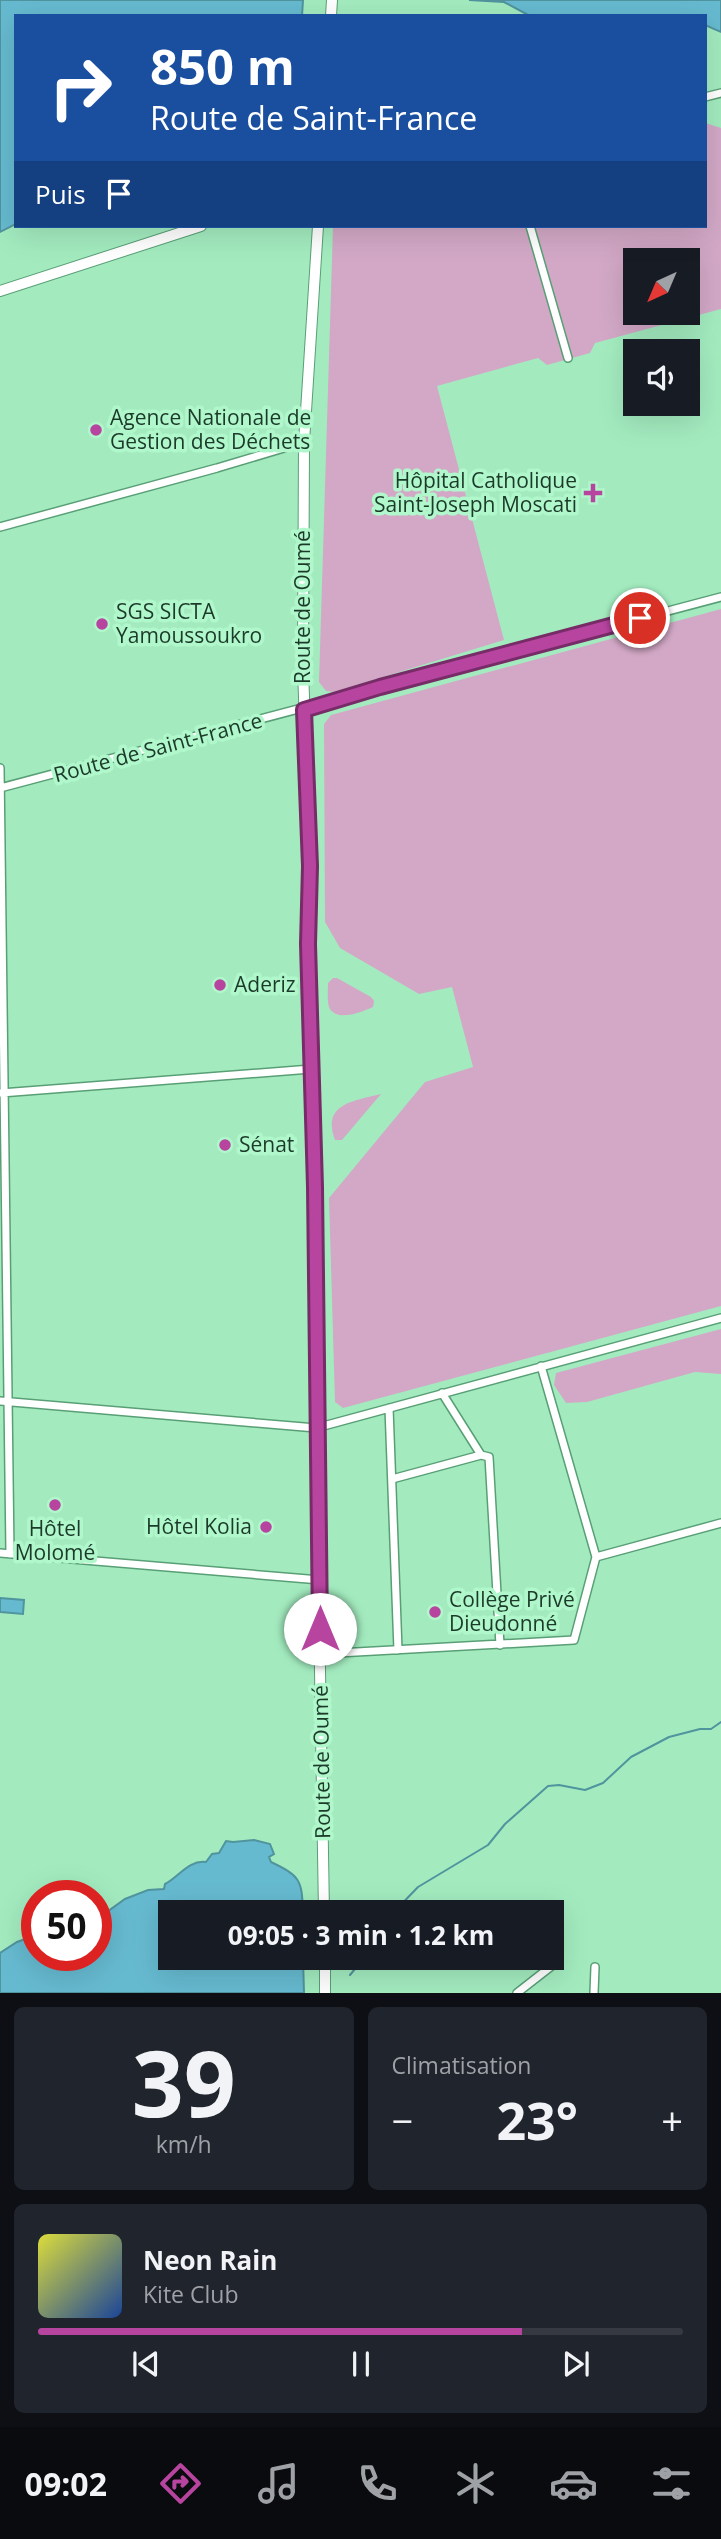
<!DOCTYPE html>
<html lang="fr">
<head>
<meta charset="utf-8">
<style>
	body { margin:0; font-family:"Open Sans",sans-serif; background:#20242c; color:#f1f3f6; height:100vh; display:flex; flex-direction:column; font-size:26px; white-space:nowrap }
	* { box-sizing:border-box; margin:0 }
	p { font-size:23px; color:#9ea1a6 }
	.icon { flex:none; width:38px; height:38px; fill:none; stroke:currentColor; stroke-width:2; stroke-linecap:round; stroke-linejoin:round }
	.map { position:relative; height:1993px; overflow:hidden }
	.sheet { display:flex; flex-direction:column; gap:14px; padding:14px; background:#0d0f14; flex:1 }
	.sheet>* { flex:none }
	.banner { position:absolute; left:14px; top:14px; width:693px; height:214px; border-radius:0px; box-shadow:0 7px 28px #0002; background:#1a4fa0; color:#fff; overflow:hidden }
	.needle { width:46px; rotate:224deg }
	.tools { position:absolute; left:623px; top:248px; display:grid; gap:14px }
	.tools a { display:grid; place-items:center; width:77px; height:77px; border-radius:0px; background:#171b24; box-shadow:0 7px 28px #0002; font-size:35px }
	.speed { position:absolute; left:21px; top:1880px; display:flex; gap:14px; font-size:35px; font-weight:700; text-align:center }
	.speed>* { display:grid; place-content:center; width:91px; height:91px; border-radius:50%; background:#171b24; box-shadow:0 7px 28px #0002; line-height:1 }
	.speed .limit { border:10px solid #d22; background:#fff; color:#111 }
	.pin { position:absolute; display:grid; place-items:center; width:60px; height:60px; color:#fff; margin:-30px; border:4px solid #fff; border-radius:50%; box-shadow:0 2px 7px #0007 }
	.me { position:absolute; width:77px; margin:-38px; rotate:0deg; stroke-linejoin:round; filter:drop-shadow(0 0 5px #0008) }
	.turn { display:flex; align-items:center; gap:24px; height:147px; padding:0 21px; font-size:32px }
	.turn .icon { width:91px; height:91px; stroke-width:2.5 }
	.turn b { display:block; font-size:49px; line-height:60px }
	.then { display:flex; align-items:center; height:66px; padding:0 21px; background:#0003; gap:14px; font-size:26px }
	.big { font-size:52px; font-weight:700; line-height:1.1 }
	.sheet .widget { flex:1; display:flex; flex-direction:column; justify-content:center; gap:10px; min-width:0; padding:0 24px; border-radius:10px; background:#20242c }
	.sheet .dial { align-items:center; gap:0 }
	.dial b { font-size:91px; line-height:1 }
	.song { display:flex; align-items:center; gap:21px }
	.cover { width:84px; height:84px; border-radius:10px; background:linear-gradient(135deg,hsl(60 70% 55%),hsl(220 70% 35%)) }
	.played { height:7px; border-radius:4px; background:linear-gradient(90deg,#b7449f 75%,#363941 75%) }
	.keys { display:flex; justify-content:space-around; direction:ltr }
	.heat { display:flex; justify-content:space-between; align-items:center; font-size:38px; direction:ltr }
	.sheet .tiles { flex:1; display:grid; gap:14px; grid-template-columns:1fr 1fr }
	.widget:last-child { grid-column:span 2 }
	.trip { position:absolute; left:158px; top:1900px; width:406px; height:70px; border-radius:0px; background:#171b24; box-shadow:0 7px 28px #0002; font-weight:700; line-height:70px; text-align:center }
	.dock { display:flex; height:112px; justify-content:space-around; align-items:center; background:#090b0e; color:#9ea1a6 }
	.dock .icon { width:49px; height:49px }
	.dock .on { color:#b7449f }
	.dock b { font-size:32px; color:#f1f3f6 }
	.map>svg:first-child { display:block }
</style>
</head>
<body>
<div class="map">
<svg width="721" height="1993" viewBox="0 0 721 1993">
	<rect width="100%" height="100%" fill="#a3ebbf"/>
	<!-- green -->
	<path fill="#d2a8c6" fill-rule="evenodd" d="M705,123L721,128V309L595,343L590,353L547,365L538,358L437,386L504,640L334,692L326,691L319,682L333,226H705ZM635,261H688V313H635Z
		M721,609V1306L343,1408L335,1402L329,1198L425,1082L473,1067L452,987L419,994L340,948L325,922L324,724L331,715Z
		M333,978H337L371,997L374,1001L373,1007C362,1012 336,1023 329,1007C327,1001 328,990 328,983Z
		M381,1094L342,1140H335C321,1103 355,1101 381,1094Z
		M721,1329V1374L695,1372L587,1402L566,1403L554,1385L556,1373Z"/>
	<!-- water -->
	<path fill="#66bad0" stroke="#50949e" stroke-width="2" d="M0,0H303L302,16H16V224L0,232Z
		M469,0H721V32L705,25V16H530L504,2Z
		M0,1598L24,1600L23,1614L0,1612Z
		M254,1840L270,1844L274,1854L269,1857L271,1862C300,1876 302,1879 303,1913H170V1958H303L304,1993H0V1953L17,1942L37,1935V1955H96V1913L104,1914L125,1899L148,1890L164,1889L165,1884C179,1877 188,1860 206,1862L212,1854L219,1853L226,1841L233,1842Z"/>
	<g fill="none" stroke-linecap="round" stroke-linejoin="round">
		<!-- stream -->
		<path stroke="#50949e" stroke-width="2" d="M393,1913L418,1887L488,1845L505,1824L548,1786L559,1785L585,1790L603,1783L631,1757L669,1737L700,1729H711L721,1722
			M350,1975L364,1958"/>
		<!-- street casing -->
		<g stroke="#599f76" stroke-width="10">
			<path id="street" d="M705,97L721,93
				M530,226L568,358
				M0,527L217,468L304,442
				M0,768L10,1554
				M0,788C241,726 481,661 721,597
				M1,1093L311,1069
				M442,1393L481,1455
				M0,1401L316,1428L721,1318
				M389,1408L398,1650
				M392,1479L481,1455L489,1457L500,1645
				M0,1553L320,1580
				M596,1557L721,1523
				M320,1654L574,1640L596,1557L541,1366
				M517,1993L558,1961
				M594,1993L595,1967"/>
		</g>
		<!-- secondary casing -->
		<g stroke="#599f76" stroke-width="12">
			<path id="secondary" d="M331,16L332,0
				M318,226L304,442L303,669L310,866L308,945L315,1187L316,1428L324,1913
				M0,291L201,226
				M325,1958V1993"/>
		</g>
		<!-- street -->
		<use href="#street" stroke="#fff" stroke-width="7"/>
		<!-- secondary -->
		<use href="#secondary" stroke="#fff" stroke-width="10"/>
	</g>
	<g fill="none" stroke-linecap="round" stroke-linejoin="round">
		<!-- route casing -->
		<g stroke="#772c67" stroke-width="18">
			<path id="route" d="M320,1629L315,1187L308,944L310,866L304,710L380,687L640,618"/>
		</g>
		<!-- route -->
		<use href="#route" stroke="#b7449f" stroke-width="12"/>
	</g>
	<!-- markers -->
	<g fill="#b7449f" stroke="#b0f8cc" stroke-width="2.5">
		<circle cx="96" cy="430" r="7"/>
		<path d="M589.5 482.5h7v7h7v7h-7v7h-7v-7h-7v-7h7z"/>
		<circle cx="102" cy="624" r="7"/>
		<circle cx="220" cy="985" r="7"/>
		<circle cx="225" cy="1145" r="7"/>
		<circle cx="55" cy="1505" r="7"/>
		<circle cx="266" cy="1527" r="7"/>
		<circle cx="435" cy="1612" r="7"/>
	</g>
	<g text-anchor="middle" stroke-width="7" stroke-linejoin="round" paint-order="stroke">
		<!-- poi labels -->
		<g font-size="21" fill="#1c3a29" stroke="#b0f8cc" text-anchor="start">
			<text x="110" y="425">Agence Nationale de<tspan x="110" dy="24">Gestion des Déchets</tspan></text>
			<text x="577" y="488" text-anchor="end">Hôpital Catholique<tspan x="577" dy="24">Saint-Joseph Moscati</tspan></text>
			<text x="116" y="619">SGS SICTA<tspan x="116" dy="24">Yamoussoukro</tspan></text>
			<text x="234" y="992">Aderiz</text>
			<text x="239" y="1152">Sénat</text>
			<text x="252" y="1534" text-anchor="end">Hôtel Kolia</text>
			<text x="55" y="1536" text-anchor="middle">Hôtel<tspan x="55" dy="24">Molomé</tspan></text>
			<text x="449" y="1607">Collège Privé<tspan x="449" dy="24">Dieudonné</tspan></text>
		</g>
		<!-- street labels -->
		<g font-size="21" fill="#1c3a29" stroke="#b0f8cc">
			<text transform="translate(303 607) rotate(-90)" y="7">Route de Oumé</text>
			<text transform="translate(158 748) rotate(-15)" y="7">Route de Saint-France</text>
			<text transform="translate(322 1762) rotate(-91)" y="7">Route de Oumé</text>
		</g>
	</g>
</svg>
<div class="tools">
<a><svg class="needle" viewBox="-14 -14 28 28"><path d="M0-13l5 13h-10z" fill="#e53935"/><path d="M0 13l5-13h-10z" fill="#9ea1a6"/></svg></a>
<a><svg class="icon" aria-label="sound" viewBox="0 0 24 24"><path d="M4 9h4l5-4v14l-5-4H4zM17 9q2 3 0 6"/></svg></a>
</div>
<div class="speed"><div class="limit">50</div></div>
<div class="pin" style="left:640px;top:618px;background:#d93025"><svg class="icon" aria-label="arrive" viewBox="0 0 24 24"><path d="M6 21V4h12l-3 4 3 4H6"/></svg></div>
<svg class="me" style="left:320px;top:1629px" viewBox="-20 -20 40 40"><circle r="19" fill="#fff"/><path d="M0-13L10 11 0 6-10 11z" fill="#b7449f"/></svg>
<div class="trip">09:05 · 3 min · 1.2 km</div>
<div class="banner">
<div class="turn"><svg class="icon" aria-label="right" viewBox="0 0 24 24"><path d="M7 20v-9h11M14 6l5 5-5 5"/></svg><div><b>850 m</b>Route de Saint-France</div></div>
<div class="then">Puis<svg class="icon" aria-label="arrive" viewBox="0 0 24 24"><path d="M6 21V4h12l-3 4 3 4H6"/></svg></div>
</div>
</div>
<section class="sheet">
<div class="tiles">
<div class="widget dial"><b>39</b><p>km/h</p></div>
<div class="widget"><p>Climatisation</p>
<div class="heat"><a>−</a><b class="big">23°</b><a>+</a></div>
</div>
<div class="widget">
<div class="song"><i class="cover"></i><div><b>Neon Rain</b><p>Kite Club</p></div></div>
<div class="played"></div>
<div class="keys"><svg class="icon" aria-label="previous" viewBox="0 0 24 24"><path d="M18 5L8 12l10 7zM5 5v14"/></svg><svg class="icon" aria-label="pause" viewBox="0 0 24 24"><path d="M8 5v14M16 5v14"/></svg><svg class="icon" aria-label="next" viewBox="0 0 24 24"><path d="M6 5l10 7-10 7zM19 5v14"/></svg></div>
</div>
</div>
</section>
<nav class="dock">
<b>09:02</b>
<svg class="icon on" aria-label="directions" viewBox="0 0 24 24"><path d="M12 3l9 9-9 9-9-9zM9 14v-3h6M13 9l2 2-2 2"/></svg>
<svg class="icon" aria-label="music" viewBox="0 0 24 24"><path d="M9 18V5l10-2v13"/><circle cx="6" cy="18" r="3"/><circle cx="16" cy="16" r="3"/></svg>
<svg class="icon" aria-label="phone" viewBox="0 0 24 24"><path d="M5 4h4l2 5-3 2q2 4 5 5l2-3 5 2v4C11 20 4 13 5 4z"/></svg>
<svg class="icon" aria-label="climate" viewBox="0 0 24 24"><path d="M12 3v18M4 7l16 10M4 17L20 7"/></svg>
<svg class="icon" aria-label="car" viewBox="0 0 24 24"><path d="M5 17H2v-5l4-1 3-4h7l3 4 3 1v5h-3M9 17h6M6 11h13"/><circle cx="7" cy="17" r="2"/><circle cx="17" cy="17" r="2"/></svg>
<svg class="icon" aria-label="filters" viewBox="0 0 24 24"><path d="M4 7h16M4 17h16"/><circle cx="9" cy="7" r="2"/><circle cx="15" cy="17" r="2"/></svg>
</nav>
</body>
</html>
